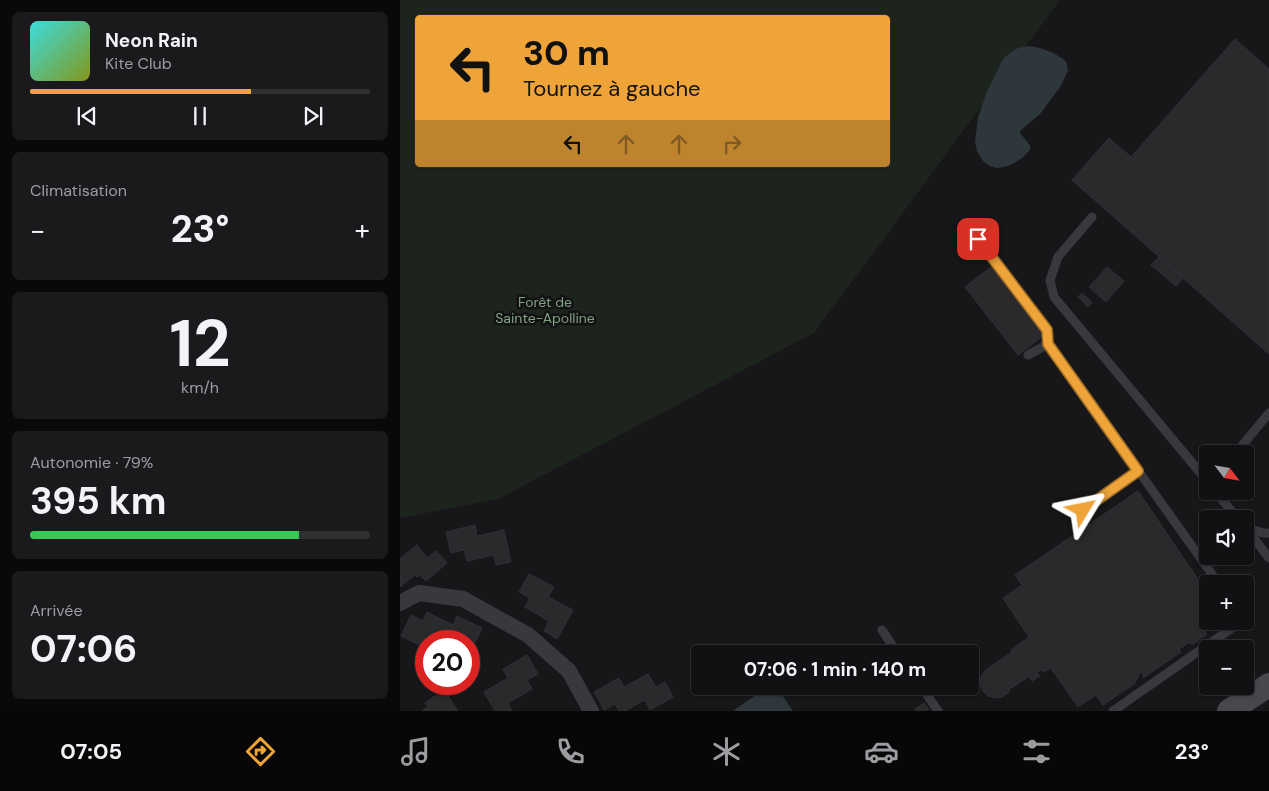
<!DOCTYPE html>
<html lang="fr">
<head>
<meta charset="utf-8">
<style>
	body { margin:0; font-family:"DM Sans",sans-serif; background:#1a1a1c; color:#f1f3f6; height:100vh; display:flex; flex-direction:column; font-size:19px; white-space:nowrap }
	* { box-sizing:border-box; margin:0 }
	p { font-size:16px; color:#9c9da0 }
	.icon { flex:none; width:28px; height:28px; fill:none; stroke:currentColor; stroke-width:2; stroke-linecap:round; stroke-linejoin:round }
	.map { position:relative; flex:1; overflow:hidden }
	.drawer { display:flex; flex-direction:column; gap:12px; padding:12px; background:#09090a; width:400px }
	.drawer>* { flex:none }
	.guide { position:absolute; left:15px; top:15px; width:475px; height:152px; border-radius:5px; box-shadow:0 1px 4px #0004,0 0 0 1px #303133; background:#eea439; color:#111; overflow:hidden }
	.needle { width:32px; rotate:121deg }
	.controls { position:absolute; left:799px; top:445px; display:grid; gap:10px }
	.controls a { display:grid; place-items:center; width:55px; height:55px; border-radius:5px; background:#111113; box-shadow:0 1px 4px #0004,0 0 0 1px #303133; font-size:25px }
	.speed { position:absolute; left:15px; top:630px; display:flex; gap:10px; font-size:25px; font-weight:700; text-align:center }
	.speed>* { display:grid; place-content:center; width:65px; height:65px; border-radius:50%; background:#111113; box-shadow:0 1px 4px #0004,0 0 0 1px #303133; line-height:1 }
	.speed .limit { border:8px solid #d22; background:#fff; color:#111 }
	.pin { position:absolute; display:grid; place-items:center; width:42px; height:42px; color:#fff; margin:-21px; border-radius:10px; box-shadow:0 2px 8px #0006 }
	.me { position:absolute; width:55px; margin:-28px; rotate:55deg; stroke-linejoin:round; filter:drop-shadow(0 0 4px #0008) }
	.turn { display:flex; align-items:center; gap:18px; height:105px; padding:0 25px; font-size:22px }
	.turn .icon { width:65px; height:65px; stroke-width:2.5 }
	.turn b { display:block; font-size:35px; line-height:42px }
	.lanes { display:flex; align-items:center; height:48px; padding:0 25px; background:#0003; justify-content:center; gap:25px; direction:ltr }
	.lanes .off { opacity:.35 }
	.big { font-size:38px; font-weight:700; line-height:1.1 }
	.drawer .widget { flex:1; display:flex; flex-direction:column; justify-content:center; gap:8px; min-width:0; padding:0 18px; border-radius:8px; background:#1a1a1c }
	.drawer .dial { align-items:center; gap:0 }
	.dial b { font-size:65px; line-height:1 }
	.song { display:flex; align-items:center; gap:15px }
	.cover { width:60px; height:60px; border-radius:8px; background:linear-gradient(135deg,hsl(180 70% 55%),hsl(70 70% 35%)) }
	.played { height:5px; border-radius:2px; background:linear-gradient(90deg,#eea439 65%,#303133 65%) }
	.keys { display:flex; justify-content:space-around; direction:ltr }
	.heat { display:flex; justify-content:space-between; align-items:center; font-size:28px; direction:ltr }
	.charge { height:8px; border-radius:4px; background:linear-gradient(90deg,#34c759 79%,#303133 0) }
	.trip { position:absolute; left:291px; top:645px; width:288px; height:50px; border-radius:5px; background:#111113; box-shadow:0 1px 4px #0004,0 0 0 1px #303133; font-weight:700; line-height:50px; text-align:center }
	.tab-bar { display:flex; height:80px; justify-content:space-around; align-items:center; background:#070708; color:#9c9da0 }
	.tab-bar .icon { width:35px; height:35px }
	.tab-bar .selected { color:#eea439 }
	.tab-bar b { font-size:22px; color:#f1f3f6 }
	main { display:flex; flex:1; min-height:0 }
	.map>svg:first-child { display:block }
</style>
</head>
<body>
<main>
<section class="drawer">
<div class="widget">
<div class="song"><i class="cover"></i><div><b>Neon Rain</b><p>Kite Club</p></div></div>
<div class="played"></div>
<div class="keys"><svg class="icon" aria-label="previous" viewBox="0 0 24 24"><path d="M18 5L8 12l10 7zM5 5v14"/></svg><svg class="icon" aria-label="pause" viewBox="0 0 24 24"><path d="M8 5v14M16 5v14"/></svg><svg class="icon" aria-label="next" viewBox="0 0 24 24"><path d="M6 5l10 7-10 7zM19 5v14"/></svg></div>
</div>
<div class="widget"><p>Climatisation</p>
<div class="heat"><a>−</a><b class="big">23°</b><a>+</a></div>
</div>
<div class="widget dial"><b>12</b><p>km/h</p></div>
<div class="widget"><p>Autonomie · 79%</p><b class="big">395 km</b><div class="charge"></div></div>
<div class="widget"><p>Arrivée</p><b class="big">07:06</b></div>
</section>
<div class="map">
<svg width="869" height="711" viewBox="0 0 869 711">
	<rect width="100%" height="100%" fill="#171719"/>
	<!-- green -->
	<path fill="#1d241d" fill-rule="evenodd" d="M0,0H660L414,333L98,499L0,518ZM18,18H488V165H18Z"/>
	<!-- water -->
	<path fill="#2d373c" d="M630,46C643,48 655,53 666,61L668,70L661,86L640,114L620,131V133L630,145V150L622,158L614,163L605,167L597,168L590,166L583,161L577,151L575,142L578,117L587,92L603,59L611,52L618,48Z
		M369,686H376L393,711H335L334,710Z"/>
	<!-- building -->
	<path fill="#2a2a2d" stroke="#313135" d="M835,39L869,69V354L672,180L709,138L731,157Z
		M759,257L783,278L776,286L751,265Z
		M591,267L644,335L618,355L565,287Z
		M707,267L724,281L706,302L689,287Z
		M682,293L692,302L688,307L678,297Z
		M738,491L808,594V621H826L818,627L816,624L805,632L807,634L792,645L790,642L779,649L781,652L743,678L744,676L741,671L734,684L703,705L696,695L678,707L651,668L644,672L642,669L637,673L640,676L632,681L629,676L612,688L611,687L608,693L602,697L597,698L588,696L583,691L581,686L580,680L582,675L587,669L612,652L611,650L629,637L603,598L622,585L615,575Z
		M75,525L77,536L104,530L111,562L96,565L94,555L67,561L64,550L51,553L46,532Z
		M17,545L27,558L36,551L47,563L26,581L20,575L17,577L15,575L0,587V559Z
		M129,574L154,587L148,597L173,610L157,639L144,631L149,621L125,607L130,598L119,592Z
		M27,612L53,625L57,616L82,628L74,645L62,639L61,641H36L31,639L30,641H26V648L1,636L11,615L23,621Z
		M127,655L138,674L127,680L132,689L108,703L112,711H95L84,692L108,678L103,669Z
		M248,674L256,687L265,682L273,697L250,710L245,700L225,711H219L215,704L204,710L194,692L219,678L224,687Z
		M44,690L58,711H22L28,707L25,703Z
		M524,703L529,709L526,711H517L515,709Z"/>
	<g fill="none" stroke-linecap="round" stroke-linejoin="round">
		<!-- lane -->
		<path stroke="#38393e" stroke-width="9" d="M692,217L658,257L650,280L654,297L808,482
			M578,239L647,330L648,344L819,584
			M628,355L648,344
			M835,454L869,413
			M815,491L838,519
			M683,510L738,471
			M845,527L863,533H869
			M846,528L869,558
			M482,630L498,654
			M521,686L538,711
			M713,711L842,621"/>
		<!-- street -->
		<path stroke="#38393e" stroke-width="16" d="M0,603L19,593L63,599L128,635L169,671L191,711"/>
		<!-- secondary -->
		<path stroke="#46484e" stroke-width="24" d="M829,711L869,685"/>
	</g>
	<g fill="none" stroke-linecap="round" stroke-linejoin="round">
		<!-- route casing -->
		<g stroke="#9b6b25" stroke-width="12">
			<path id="route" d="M578,239L647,330L648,344L738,471L683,510"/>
		</g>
		<!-- route -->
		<use href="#route" stroke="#eea439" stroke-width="9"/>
	</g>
	<g text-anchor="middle" stroke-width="5" stroke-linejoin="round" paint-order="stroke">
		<!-- park labels -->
		<g font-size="14" fill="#81a381" stroke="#121214">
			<text x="145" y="307">Forêt de<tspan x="145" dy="16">Sainte-Apolline</tspan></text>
		</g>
	</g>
</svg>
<div class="controls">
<a><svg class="needle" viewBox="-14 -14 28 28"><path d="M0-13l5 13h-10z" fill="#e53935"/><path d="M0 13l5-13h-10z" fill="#9c9da0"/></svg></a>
<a><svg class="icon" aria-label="sound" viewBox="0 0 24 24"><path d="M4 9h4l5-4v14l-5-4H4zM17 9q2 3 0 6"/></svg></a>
<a>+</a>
<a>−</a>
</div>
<div class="speed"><div class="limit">20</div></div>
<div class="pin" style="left:578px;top:239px;background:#d93025"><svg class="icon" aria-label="arrive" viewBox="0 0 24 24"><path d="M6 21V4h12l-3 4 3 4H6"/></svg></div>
<svg class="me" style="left:683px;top:510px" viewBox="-20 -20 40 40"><path d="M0-17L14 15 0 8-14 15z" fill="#eea439" stroke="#fff" stroke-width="4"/></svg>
<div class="trip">07:06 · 1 min · 140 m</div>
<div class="guide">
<div class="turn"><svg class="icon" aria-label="left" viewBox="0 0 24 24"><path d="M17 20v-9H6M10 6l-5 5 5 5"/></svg><div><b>30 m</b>Tournez à gauche</div></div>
<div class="lanes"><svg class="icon" aria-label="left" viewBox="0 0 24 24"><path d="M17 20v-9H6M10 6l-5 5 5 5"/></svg><svg class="icon off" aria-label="ahead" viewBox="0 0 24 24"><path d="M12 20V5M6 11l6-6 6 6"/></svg><svg class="icon off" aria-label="ahead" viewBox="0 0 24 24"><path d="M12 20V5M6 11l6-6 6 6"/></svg><svg class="icon off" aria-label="right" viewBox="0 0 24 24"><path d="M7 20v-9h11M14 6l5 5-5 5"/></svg></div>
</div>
</div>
</main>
<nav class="tab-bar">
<b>07:05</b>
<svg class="icon selected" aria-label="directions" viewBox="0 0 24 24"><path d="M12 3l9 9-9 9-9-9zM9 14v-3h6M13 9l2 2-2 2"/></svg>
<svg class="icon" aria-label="music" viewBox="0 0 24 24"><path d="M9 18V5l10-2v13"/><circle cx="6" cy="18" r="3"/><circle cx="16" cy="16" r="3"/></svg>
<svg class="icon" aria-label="phone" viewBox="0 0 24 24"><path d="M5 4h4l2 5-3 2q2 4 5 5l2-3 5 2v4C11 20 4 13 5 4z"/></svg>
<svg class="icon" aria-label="climate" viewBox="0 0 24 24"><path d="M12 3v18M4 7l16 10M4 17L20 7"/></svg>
<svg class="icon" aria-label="car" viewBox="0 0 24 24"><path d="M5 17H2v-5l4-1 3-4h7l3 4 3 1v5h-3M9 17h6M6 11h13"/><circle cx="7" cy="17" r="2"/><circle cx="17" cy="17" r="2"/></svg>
<svg class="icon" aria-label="filters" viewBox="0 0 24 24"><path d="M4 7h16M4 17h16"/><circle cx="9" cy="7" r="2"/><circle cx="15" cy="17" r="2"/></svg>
<b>23°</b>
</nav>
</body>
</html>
